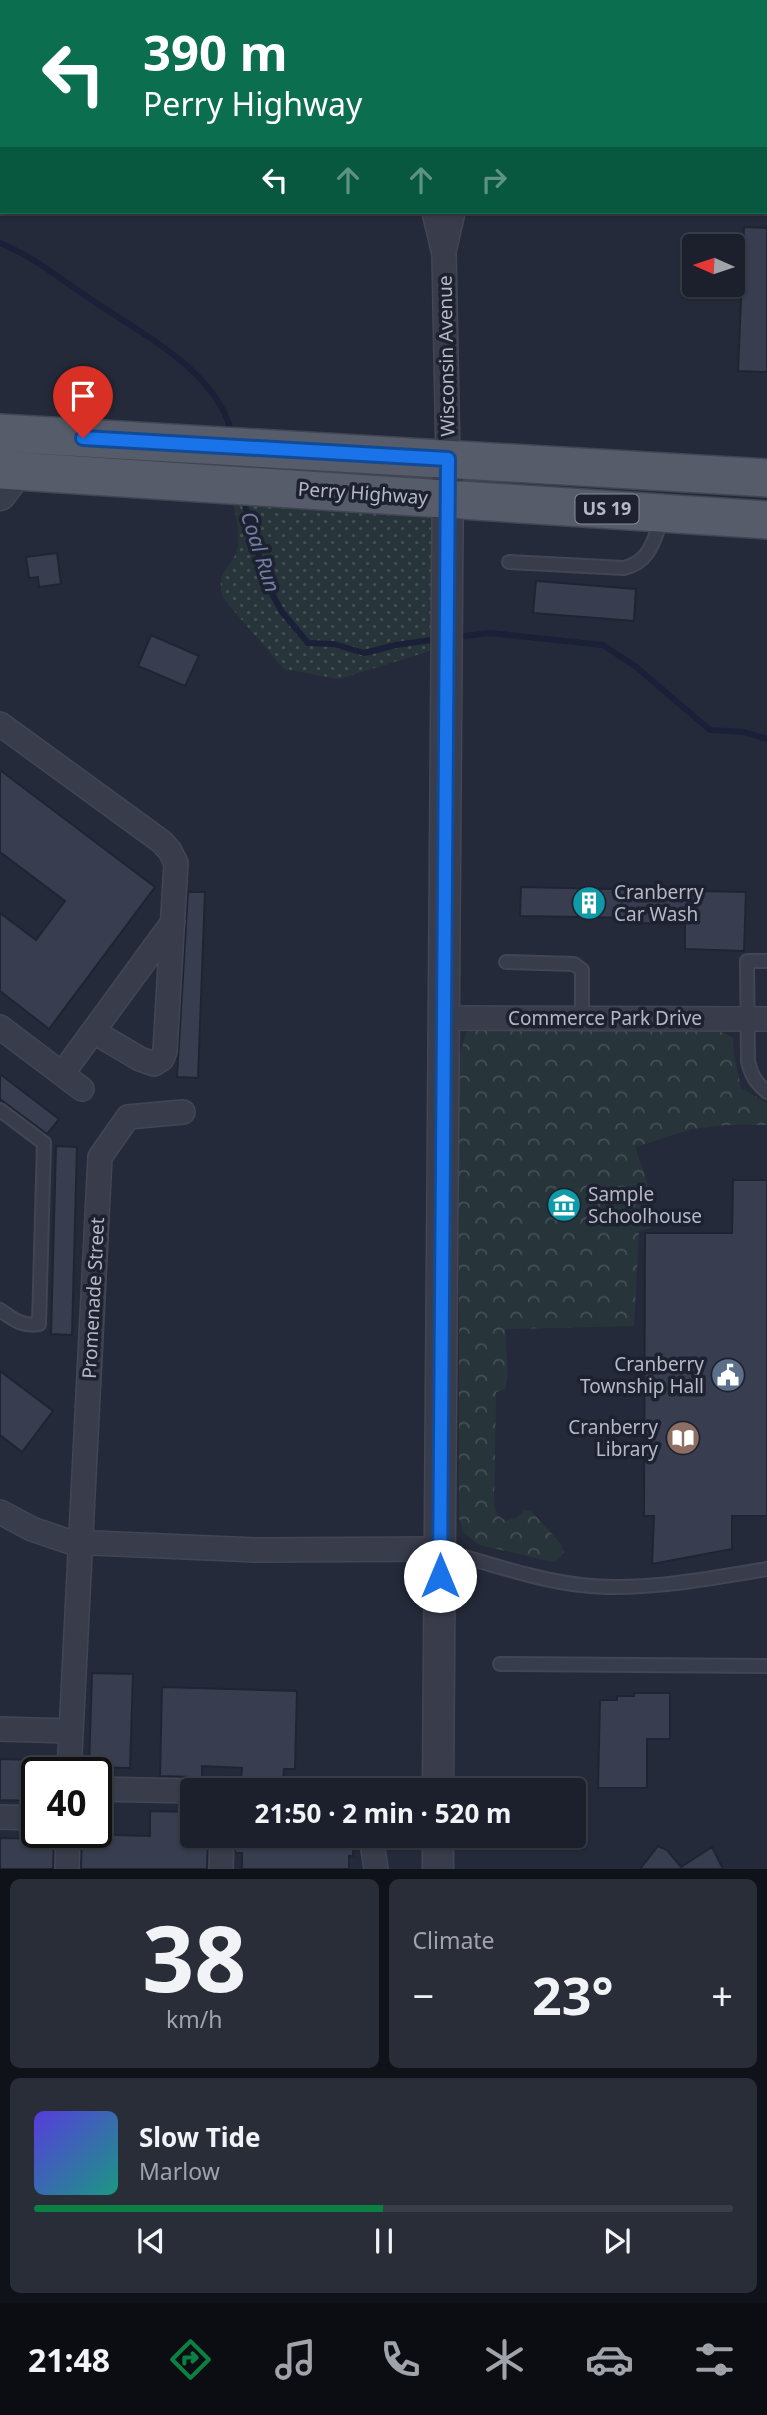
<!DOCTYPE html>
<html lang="en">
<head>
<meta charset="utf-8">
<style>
	body { margin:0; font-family:"Noto Sans",sans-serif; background:#292d38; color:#f1f3f6; height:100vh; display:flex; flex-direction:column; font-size:26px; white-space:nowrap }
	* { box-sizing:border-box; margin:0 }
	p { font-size:23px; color:#a0a3a9 }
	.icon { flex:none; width:38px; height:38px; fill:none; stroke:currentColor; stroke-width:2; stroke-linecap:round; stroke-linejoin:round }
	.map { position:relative; height:1869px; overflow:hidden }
	.sheet { display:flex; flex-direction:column; gap:10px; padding:10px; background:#0f1218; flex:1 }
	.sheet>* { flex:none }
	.top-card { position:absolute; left:0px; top:0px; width:768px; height:214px; box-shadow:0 2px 5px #0004,0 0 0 2px #3a3e48; background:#0b6e4f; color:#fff; overflow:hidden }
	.needle { width:46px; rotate:273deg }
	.fabs { position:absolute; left:682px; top:234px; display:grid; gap:14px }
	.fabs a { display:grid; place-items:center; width:63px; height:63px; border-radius:7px; background:#1c202c; box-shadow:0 2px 5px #0004,0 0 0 2px #3a3e48; font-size:35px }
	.speed { position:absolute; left:21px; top:1757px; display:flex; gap:14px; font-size:35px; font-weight:700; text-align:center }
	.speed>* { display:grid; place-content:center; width:91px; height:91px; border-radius:50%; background:#1c202c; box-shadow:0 2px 5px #0004,0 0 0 2px #3a3e48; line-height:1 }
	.speed .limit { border:4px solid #111; border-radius:10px; background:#fff; color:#111 }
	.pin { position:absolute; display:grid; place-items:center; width:60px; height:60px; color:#fff; margin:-72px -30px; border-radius:50% 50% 50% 0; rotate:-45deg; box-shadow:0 0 7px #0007 }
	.pin .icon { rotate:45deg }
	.me { position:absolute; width:77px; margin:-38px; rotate:0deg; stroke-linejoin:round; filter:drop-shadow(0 0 5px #0008) }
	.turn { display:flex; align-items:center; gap:24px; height:147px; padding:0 28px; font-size:32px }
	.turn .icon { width:91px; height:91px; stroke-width:2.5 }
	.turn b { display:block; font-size:49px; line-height:60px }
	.lanes { display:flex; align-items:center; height:66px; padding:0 28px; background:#0003; justify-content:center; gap:35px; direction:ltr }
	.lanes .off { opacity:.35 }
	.big { font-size:52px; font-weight:700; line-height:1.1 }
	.sheet .tile { flex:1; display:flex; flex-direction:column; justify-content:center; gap:10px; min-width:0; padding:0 24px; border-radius:10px; background:#292d38 }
	.sheet .dial { align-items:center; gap:0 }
	.dial b { font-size:91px; line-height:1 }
	.song { display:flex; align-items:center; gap:21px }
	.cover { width:84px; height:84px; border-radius:10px; background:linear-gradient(135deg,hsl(250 70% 55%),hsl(170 70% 35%)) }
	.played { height:7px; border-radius:4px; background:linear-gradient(90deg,#0b8043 50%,#3a3e48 50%) }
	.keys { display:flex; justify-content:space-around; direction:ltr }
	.heat { display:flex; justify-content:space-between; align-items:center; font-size:38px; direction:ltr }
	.sheet .tiles { flex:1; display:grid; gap:10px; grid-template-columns:1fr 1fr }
	.tile:last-child { grid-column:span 2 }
	.trip { position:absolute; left:180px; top:1778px; width:406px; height:70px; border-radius:7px; background:#1c202c; box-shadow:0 2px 5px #0004,0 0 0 2px #3a3e48; font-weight:700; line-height:70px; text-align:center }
	.tabs { display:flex; height:112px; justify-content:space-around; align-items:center; background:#0b0d12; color:#a0a3a9 }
	.tabs .icon { width:49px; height:49px }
	.tabs .active { color:#0b8043 }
	.tabs b { font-size:32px; color:#f1f3f6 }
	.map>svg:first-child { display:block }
</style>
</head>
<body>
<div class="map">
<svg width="767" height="1869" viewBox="0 0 767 1869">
	<defs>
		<pattern id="grass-dots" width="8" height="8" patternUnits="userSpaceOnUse" patternTransform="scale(1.75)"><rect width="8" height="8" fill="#27353b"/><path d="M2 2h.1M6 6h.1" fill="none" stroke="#445056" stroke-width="1.8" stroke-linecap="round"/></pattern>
		<pattern id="park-crowns" width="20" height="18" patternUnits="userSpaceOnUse" patternTransform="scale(1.75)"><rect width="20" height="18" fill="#27353b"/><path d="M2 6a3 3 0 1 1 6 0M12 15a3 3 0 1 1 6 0" fill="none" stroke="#445056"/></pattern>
	</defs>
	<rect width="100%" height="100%" fill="#252a3a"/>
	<!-- grass -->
	<path fill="url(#grass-dots)" d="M229,484L446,499V646L339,679L284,669L223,598C214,568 234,569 238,546C241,527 232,503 229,484Z"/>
	<!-- park -->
	<path fill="url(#park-crowns)" d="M471,1018L715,1029L733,1038L734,1055L741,1088L767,1103V1125H726L692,1129L635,1147L653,1199L651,1228L639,1231L634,1326L505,1329L508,1375L505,1389L496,1392L494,1507L497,1515L506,1521L518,1517L524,1510L531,1511L561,1544L564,1552L559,1559L553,1562L480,1545L464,1533L459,1518V1056Z"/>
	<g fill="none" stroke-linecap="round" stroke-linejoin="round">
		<!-- stream -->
		<path stroke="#1a2037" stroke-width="6" d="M0,243C35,257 61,280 92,300C140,333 221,373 232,436
			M243,498L266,582L282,612L308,643L334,644L364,653L396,645L438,639
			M456,637L490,633L603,645L635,666L710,730L744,732L767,739"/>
	</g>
	<!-- building -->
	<path fill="#383e50" stroke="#202432" stroke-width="2" d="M744,227L767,228V372L738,371Z
		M57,553L61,584L39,587L38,577L29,578L26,557Z
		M536,581L636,589L634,621L533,613Z
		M151,635L199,656L185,686L138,666Z
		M0,770L155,887L49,1029L0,991V913L36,940L65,901L0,852Z
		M521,887L746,892L744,951L685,949V924L635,923V918L520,916Z
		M188,892H205L198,1078L177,1077Z
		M0,1074L59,1119L47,1134L0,1099Z
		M56,1146L77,1147L72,1335L51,1334Z
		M733,1180H767V1516H732V1549L652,1564L654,1516H644L645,1233H732Z
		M0,1371L53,1411L22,1452L0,1435Z
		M92,1673L133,1674L130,1768L89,1767Z
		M162,1687L297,1691L295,1769H284L283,1782L241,1781L242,1768L202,1766V1779L192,1777L160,1776Z
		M634,1693H670V1739H647V1788H598L600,1700H617V1696H634Z
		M0,1759L37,1760V1801L0,1800Z
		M150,1811L192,1812V1836H208L207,1869H81L82,1834L150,1836Z
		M236,1836H354L353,1856H349V1869H242V1853H235Z
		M0,1838L54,1839L53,1869H0Z
		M658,1846L667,1850L681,1867L712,1847L723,1869H640Z"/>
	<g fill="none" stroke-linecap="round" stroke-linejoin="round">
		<!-- service casing -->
		<g stroke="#424654" stroke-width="16">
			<path id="service" d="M485,0L489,2
				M208,2V0
				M690,2L691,0
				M509,562L624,568C651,562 654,538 663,516
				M767,961H747L748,1061C751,1075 756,1083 767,1092
				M506,962L574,964L582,970V1019
				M0,1110L44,1143L39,1324C22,1327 13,1319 0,1310
				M440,1550C485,1562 535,1580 581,1585C639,1592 709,1579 767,1569
				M500,1664L767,1666"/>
		</g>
		<!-- minor casing -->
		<g stroke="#424654" stroke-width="26">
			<path id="minor" d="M0,60L2,61
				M766,74H767
				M434,212L444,254L448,459
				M445,247L453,212
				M0,724L162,842L170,851L176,863L165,1051L162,1059L154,1064L140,1059L94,1032
				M443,1018L767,1019
				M0,1027L82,1089
				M62,1074L173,922
				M0,1512L32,1529L70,1542L257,1550L440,1549
				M0,1729L70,1731
				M69,1773L100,1157L128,1117L183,1112
				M96,1789L192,1791
				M0,1817L37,1818
				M371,1836L376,1869
				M67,1869L68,1832
				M221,1869L222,1836"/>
		</g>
		<!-- tertiary casing -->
		<g stroke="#424654" stroke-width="33">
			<path id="tertiary" d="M0,495L18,471
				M438,1790L448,459
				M438,1869V1836"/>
		</g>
		<!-- primary casing -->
		<g stroke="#424654" stroke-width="40">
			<path id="primary" d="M0,433L767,478
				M0,470L767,520"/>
		</g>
		<!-- service -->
		<use href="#service" stroke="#393d4b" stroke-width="12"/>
		<!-- minor -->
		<use href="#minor" stroke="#393d4b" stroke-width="23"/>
		<!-- tertiary -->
		<use href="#tertiary" stroke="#393d4b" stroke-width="30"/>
		<!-- primary -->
		<use href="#primary" stroke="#575c6b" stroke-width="37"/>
	</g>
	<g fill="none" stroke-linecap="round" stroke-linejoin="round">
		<!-- route casing -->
		<g stroke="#114b97" stroke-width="18">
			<path id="route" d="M83,438L448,459L440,1576"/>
		</g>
		<!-- route -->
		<use href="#route" stroke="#1a73e8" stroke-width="12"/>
	</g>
	<!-- icons -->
	<defs>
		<g id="building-disc" transform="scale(1.75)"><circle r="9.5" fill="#0f9aa8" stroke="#1e2230"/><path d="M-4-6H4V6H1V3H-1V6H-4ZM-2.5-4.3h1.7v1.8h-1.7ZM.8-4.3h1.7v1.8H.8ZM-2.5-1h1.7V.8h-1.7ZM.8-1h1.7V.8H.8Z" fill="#fff"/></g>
		<g id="museum-disc" transform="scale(1.75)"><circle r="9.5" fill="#0f9aa8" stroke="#1e2230"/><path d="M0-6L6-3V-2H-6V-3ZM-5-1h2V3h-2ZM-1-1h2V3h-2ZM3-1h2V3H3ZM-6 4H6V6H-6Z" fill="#fff"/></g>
		<g id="civic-disc" transform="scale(1.75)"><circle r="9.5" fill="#5c6f8a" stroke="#1e2230"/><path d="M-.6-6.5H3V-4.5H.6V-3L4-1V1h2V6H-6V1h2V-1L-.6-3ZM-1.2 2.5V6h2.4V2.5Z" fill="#fff"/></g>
		<g id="library-disc" transform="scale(1.75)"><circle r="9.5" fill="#8d6e63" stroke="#1e2230"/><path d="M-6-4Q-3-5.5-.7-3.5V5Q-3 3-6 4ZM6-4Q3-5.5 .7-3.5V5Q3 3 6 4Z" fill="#fff"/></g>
	</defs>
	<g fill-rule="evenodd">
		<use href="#building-disc" x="589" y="903"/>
		<use href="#museum-disc" x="564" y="1205"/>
		<use href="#civic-disc" x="728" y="1375"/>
		<use href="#library-disc" x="683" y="1438"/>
	</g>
	<g text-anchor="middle" stroke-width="7" stroke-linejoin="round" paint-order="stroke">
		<!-- shield labels -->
		<rect fill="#1e2230" stroke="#888b99" stroke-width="2" x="575.5" y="494.5" width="63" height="29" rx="5"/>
		<g font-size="18" font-weight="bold" fill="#b5b8c6">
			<text x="607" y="515">US 19</text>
		</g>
		<!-- street labels -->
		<g font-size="19" fill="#b5b8c6" stroke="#1e2230">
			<text transform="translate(446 356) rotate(-91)" y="7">Wisconsin Avenue</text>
			<text transform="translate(363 493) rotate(4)" y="7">Perry Highway</text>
			<text x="605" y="1025">Commerce Park Drive</text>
			<text transform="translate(93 1298) rotate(-87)" y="7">Promenade Street</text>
		</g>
		<!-- poi labels -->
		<g font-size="19" fill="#b5b8c6" stroke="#1e2230" text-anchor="start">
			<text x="614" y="899">Cranberry<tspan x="614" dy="22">Car Wash</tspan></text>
			<text x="588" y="1201">Sample<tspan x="588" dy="22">Schoolhouse</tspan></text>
			<text x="704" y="1371" text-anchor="end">Cranberry<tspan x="704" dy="22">Township Hall</tspan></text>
			<text x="658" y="1434" text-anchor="end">Cranberry<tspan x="658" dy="22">Library</tspan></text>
		</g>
		<!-- water labels -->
		<g font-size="21" font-style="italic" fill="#717da2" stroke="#1e2230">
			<text transform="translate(260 552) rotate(72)" y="7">Coal Run</text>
		</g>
	</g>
</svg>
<div class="fabs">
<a><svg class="needle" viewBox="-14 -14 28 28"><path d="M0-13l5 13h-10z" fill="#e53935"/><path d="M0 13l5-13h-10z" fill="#a0a3a9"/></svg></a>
</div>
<div class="speed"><div class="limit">40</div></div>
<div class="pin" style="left:83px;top:438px;background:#d93025"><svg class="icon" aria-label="arrive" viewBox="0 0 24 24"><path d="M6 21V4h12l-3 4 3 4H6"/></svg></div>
<svg class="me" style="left:440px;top:1576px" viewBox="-20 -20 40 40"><circle r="19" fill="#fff"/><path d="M0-13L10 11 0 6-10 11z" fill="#1a73e8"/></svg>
<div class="trip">21:50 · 2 min · 520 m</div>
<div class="top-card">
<div class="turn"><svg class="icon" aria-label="left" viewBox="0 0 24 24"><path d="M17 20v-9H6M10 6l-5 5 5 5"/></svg><div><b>390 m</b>Perry Highway</div></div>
<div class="lanes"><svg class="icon" aria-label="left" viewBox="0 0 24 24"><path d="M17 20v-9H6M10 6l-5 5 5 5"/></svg><svg class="icon off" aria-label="ahead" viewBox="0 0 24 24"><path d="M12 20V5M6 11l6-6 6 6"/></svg><svg class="icon off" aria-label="ahead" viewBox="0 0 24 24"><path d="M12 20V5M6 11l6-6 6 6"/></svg><svg class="icon off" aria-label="right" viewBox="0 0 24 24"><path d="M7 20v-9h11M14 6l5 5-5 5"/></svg></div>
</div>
</div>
<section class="sheet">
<div class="tiles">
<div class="tile dial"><b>38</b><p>km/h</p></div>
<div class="tile"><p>Climate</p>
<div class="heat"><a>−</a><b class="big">23°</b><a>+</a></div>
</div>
<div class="tile">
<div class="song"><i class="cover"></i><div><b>Slow Tide</b><p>Marlow</p></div></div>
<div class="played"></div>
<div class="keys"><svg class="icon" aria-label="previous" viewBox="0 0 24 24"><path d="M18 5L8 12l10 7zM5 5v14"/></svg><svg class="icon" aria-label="pause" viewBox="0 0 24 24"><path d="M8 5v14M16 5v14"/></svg><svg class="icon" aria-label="next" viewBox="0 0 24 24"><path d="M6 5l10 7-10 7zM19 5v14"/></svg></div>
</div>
</div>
</section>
<nav class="tabs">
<b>21:48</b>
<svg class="icon active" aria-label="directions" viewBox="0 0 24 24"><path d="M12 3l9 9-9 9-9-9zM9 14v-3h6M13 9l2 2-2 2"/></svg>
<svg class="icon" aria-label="music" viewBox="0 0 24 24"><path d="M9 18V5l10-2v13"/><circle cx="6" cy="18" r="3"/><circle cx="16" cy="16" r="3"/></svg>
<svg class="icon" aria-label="phone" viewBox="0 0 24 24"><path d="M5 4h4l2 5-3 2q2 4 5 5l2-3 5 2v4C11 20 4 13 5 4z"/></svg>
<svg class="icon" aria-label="climate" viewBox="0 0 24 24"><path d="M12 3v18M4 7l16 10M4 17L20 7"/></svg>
<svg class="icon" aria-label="car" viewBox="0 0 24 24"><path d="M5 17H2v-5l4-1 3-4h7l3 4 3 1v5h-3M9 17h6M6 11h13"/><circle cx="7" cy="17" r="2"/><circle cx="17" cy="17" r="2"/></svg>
<svg class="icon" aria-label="filters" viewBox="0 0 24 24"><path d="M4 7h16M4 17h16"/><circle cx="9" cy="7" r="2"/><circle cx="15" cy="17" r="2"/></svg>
</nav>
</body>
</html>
